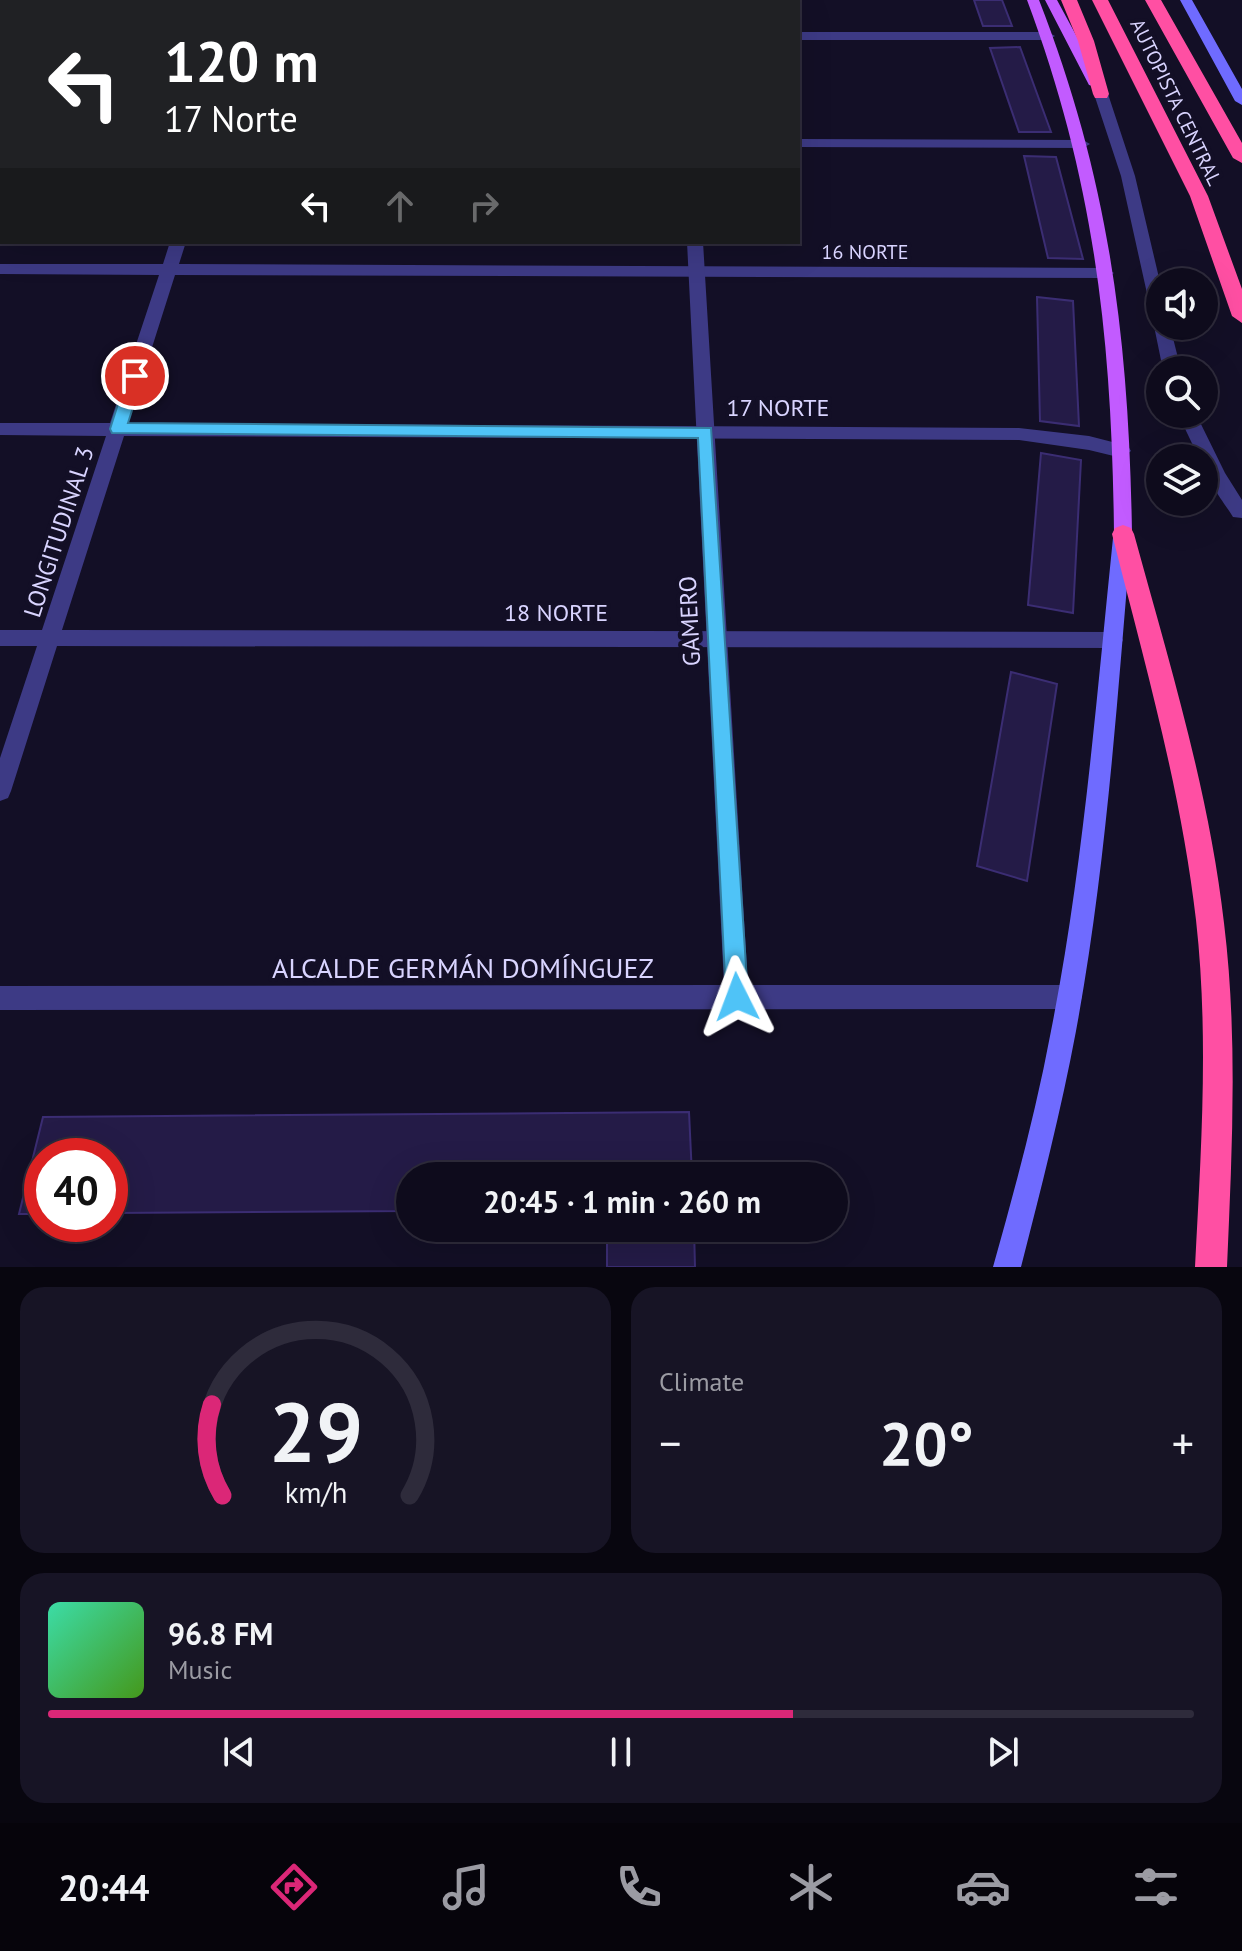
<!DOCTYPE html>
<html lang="en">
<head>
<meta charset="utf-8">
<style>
	body { margin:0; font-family:"PT Sans",sans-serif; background:#171425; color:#f1f3f6; height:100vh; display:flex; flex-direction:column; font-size:30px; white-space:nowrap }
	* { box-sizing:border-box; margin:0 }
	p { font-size:26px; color:#9b9ba3 }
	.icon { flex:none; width:44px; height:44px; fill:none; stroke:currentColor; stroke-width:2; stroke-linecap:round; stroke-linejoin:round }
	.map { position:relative; height:1267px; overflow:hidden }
	.side { display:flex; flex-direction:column; gap:20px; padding:20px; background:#08060f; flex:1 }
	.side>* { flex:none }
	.banner { position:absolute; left:0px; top:0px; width:800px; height:244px; box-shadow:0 8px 32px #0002,0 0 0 2px #2e2b3b; background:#202124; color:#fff; overflow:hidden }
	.controls { position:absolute; left:1146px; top:268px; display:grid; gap:16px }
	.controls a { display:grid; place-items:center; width:72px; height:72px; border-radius:50%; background:#0e0b1c; box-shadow:0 8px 32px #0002,0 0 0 2px #2e2b3b; font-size:40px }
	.speed { position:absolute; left:24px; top:1138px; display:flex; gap:16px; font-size:40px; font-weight:700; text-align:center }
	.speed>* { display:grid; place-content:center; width:104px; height:104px; border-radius:50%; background:#0e0b1c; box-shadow:0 8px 32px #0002,0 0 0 2px #2e2b3b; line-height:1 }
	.speed .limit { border:12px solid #d22; background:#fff; color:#111 }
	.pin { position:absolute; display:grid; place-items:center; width:68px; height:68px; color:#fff; margin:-34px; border:4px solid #fff; border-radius:50%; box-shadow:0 2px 8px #0007 }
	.me { position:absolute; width:88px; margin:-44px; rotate:357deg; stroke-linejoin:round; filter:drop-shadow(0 0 6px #0008) }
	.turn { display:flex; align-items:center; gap:28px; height:168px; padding:0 32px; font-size:36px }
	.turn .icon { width:104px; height:104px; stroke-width:2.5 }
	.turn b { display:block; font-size:56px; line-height:68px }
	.lanes { display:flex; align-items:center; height:76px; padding:0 32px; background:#0003; justify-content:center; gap:40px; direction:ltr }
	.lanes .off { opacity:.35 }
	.big { font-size:60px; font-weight:700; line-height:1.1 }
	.side .tile { flex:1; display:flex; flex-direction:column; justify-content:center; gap:12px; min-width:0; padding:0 28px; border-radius:24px; background:#171425 }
	.side .dial { align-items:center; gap:0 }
	.dial svg { height:208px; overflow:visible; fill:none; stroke:#2e2b3b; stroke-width:7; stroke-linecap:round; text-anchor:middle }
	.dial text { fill:#f1f3f6; stroke:none }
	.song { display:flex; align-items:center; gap:24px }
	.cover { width:96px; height:96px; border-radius:12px; background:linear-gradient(135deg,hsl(160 70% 55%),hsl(100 70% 35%)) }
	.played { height:8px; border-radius:4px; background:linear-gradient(90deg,#db2777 65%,#2e2b3b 65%) }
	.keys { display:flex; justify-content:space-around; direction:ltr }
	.heat { display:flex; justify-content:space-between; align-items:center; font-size:44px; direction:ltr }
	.side .tiles { flex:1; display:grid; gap:20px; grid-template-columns:1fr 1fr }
	.tile:last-child { grid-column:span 2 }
	.trip { position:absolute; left:396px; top:1162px; width:452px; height:80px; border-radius:40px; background:#0e0b1c; box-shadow:0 8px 32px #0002,0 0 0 2px #2e2b3b; font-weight:700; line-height:80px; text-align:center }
	.tab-bar { display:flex; height:128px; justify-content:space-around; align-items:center; background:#06040b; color:#9b9ba3 }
	.tab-bar .icon { width:56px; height:56px }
	.tab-bar .on { color:#db2777 }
	.tab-bar b { font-size:36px; color:#f1f3f6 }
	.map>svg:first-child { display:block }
</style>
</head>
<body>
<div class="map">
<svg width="1242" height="1267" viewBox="0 0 1242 1267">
	<rect width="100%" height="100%" fill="#130f26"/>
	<!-- building -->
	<path fill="#241b47" stroke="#3b2d73" stroke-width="2" d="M974,0H1002L1012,26H983Z
		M1020,47L1051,132H1019L990,48Z
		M1024,156L1056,157L1083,259L1048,258Z
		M1037,297L1073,301L1079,426L1040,421Z
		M1041,453L1081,460L1073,613L1028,605Z
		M1011,672L1057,684L1027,881L977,866Z
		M689,1112L692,1176H410V1211L110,1213V1156H42V1214H19L43,1117Z
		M607,1228H694L695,1267H607Z"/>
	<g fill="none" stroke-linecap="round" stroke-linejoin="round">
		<!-- minor -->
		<path fill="#3d3a85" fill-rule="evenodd" d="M0,30H2V38H0Z
			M798,32H1048L1055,36L1048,40H798Z
			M0,136H2V144H0Z
			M798,139L1083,140L1090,144L1083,148L798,147Z
			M170,242H186L179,264L1106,268L1114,273L1106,278L175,275L128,423L1019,428L1089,436L1128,446L1131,451L1122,458L1089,450L1019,440L124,436L62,630L1113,632L1120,634L1123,640L1120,646L1113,648L57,646L11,791L8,798L0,801V758L37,646H0V630H42L106,436L0,435V423H110L159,275L0,274V264H163Z"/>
		<!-- tertiary -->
		<path fill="#3d3a85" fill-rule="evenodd" d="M676,0H688V2H676Z
			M1101,90L1108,94L1135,176L1160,282V326H1170L1181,370H1163L1154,326L1159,321L1152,316L1121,176L1094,94Z
			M687,242H703L748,985H1070L1079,989L1082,997L1079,1005L1070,1009L0,1010V986L724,985Z
			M1178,414H1196L1225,473L1242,500V518L1233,517C1222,499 1204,479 1204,458H1199Z"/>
		<!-- secondary -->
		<path fill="#6f6bff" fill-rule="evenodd" d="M1180,0H1192L1242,89V105L1235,101Z
			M1122,531L1131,538C1117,702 1106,869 1076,1031C1061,1111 1041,1189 1021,1267H993C1015,1189 1036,1111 1051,1031C1083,869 1096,703 1113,538Z"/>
		<!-- primary -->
		<path fill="#c25bff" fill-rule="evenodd" d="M1027,0H1039C1110,182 1129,341 1132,534L1123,541L1114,534C1112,341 1095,182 1027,0Z
			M1045,0H1057L1103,85L1101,88L1089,85Z"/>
		<!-- motorway -->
		<path fill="#ff4fa3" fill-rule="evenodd" d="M1061,0H1077L1094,41L1109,94L1107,98H1095L1093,94L1078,41Z
			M1092,0H1108L1208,196L1242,289V323L1232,316L1190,196Z
			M1145,0H1161L1242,143V163L1233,158Z
			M1123,525L1131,528L1134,534C1169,662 1209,791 1224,923C1238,1037 1232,1152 1227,1267H1195C1201,1152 1209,1035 1196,920C1181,789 1144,661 1112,534L1115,528Z"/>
	</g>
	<!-- route -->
	<path fill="#4fc3f7" stroke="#337fa1" stroke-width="2" d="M135,371L143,376L128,423L711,428L748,997L745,1005L737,1008L729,1005L726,997L698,438L112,433L110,429L127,376Z"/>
	<g text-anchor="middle" stroke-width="8" stroke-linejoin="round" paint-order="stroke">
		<!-- far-street labels -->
		<g font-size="20" fill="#d9d4ff" stroke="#130f26">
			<text transform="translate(1176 102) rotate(64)" y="7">AUTOPISTA CENTRAL</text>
			<text x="865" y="259">16 NORTE</text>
		</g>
		<!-- street labels -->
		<g font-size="24" fill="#d9d4ff" stroke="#130f26">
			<text x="778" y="416">17 NORTE</text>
			<text transform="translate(59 532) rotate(-72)" y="8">LONGITUDINAL 3</text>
			<text x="556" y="621">18 NORTE</text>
			<text transform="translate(690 621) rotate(-93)" y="8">GAMERO</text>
		</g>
		<!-- near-street labels -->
		<g font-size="28" fill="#d9d4ff" stroke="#130f26">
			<text x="463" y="978">ALCALDE GERMÁN DOMÍNGUEZ</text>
		</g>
	</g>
</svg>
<div class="controls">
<a><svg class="icon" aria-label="sound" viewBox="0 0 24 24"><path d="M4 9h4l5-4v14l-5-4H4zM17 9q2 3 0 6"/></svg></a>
<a><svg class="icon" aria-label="search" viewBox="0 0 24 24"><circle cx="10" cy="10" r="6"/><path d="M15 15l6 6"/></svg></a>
<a><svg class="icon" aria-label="layers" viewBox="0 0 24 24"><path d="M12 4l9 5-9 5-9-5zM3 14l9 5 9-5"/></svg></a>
</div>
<div class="speed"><div class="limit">40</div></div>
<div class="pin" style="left:135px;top:376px;background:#d93025"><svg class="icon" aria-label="arrive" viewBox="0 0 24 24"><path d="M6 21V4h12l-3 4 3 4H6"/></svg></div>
<svg class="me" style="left:737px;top:997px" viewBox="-20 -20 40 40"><path d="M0-17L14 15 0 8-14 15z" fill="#4fc3f7" stroke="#fff" stroke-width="4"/></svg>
<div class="trip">20:45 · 1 min · 260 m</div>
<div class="banner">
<div class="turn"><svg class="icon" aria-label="left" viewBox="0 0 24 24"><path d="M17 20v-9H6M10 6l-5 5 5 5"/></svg><div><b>120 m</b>17 Norte</div></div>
<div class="lanes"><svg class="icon" aria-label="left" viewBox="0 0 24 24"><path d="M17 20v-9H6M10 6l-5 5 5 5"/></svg><svg class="icon off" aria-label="ahead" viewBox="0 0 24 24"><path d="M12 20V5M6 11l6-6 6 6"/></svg><svg class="icon off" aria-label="right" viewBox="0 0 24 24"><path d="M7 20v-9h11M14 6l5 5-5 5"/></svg></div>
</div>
</div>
<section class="side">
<div class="tiles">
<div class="tile dial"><svg viewBox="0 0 100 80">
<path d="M14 69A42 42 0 1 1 86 69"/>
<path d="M14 69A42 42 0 0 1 10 34" stroke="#db2777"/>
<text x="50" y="56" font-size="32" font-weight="700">29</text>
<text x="50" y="72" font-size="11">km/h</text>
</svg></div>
<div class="tile"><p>Climate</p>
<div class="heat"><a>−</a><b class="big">20°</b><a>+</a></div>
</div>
<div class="tile">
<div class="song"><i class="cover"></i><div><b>96.8 FM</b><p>Music</p></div></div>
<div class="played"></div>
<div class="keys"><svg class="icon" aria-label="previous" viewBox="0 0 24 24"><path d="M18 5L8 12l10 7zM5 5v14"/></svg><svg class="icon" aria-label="pause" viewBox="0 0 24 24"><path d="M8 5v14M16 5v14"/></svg><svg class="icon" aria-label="next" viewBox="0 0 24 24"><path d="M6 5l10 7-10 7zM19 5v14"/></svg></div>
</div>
</div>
</section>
<nav class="tab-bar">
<b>20:44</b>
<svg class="icon on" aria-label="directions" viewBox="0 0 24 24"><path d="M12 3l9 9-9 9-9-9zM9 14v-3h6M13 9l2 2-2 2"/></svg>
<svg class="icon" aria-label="music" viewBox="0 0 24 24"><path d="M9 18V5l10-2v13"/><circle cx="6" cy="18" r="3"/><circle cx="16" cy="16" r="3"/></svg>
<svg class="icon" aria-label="phone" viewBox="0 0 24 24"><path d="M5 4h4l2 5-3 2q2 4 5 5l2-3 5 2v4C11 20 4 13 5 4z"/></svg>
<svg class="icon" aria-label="climate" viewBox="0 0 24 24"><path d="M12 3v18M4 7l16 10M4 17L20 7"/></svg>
<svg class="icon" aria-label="car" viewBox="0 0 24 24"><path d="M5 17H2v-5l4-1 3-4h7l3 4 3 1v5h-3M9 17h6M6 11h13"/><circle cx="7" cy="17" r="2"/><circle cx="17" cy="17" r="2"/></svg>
<svg class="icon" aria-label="filters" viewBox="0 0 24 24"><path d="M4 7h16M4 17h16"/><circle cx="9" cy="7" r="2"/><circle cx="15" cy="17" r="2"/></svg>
</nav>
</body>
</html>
